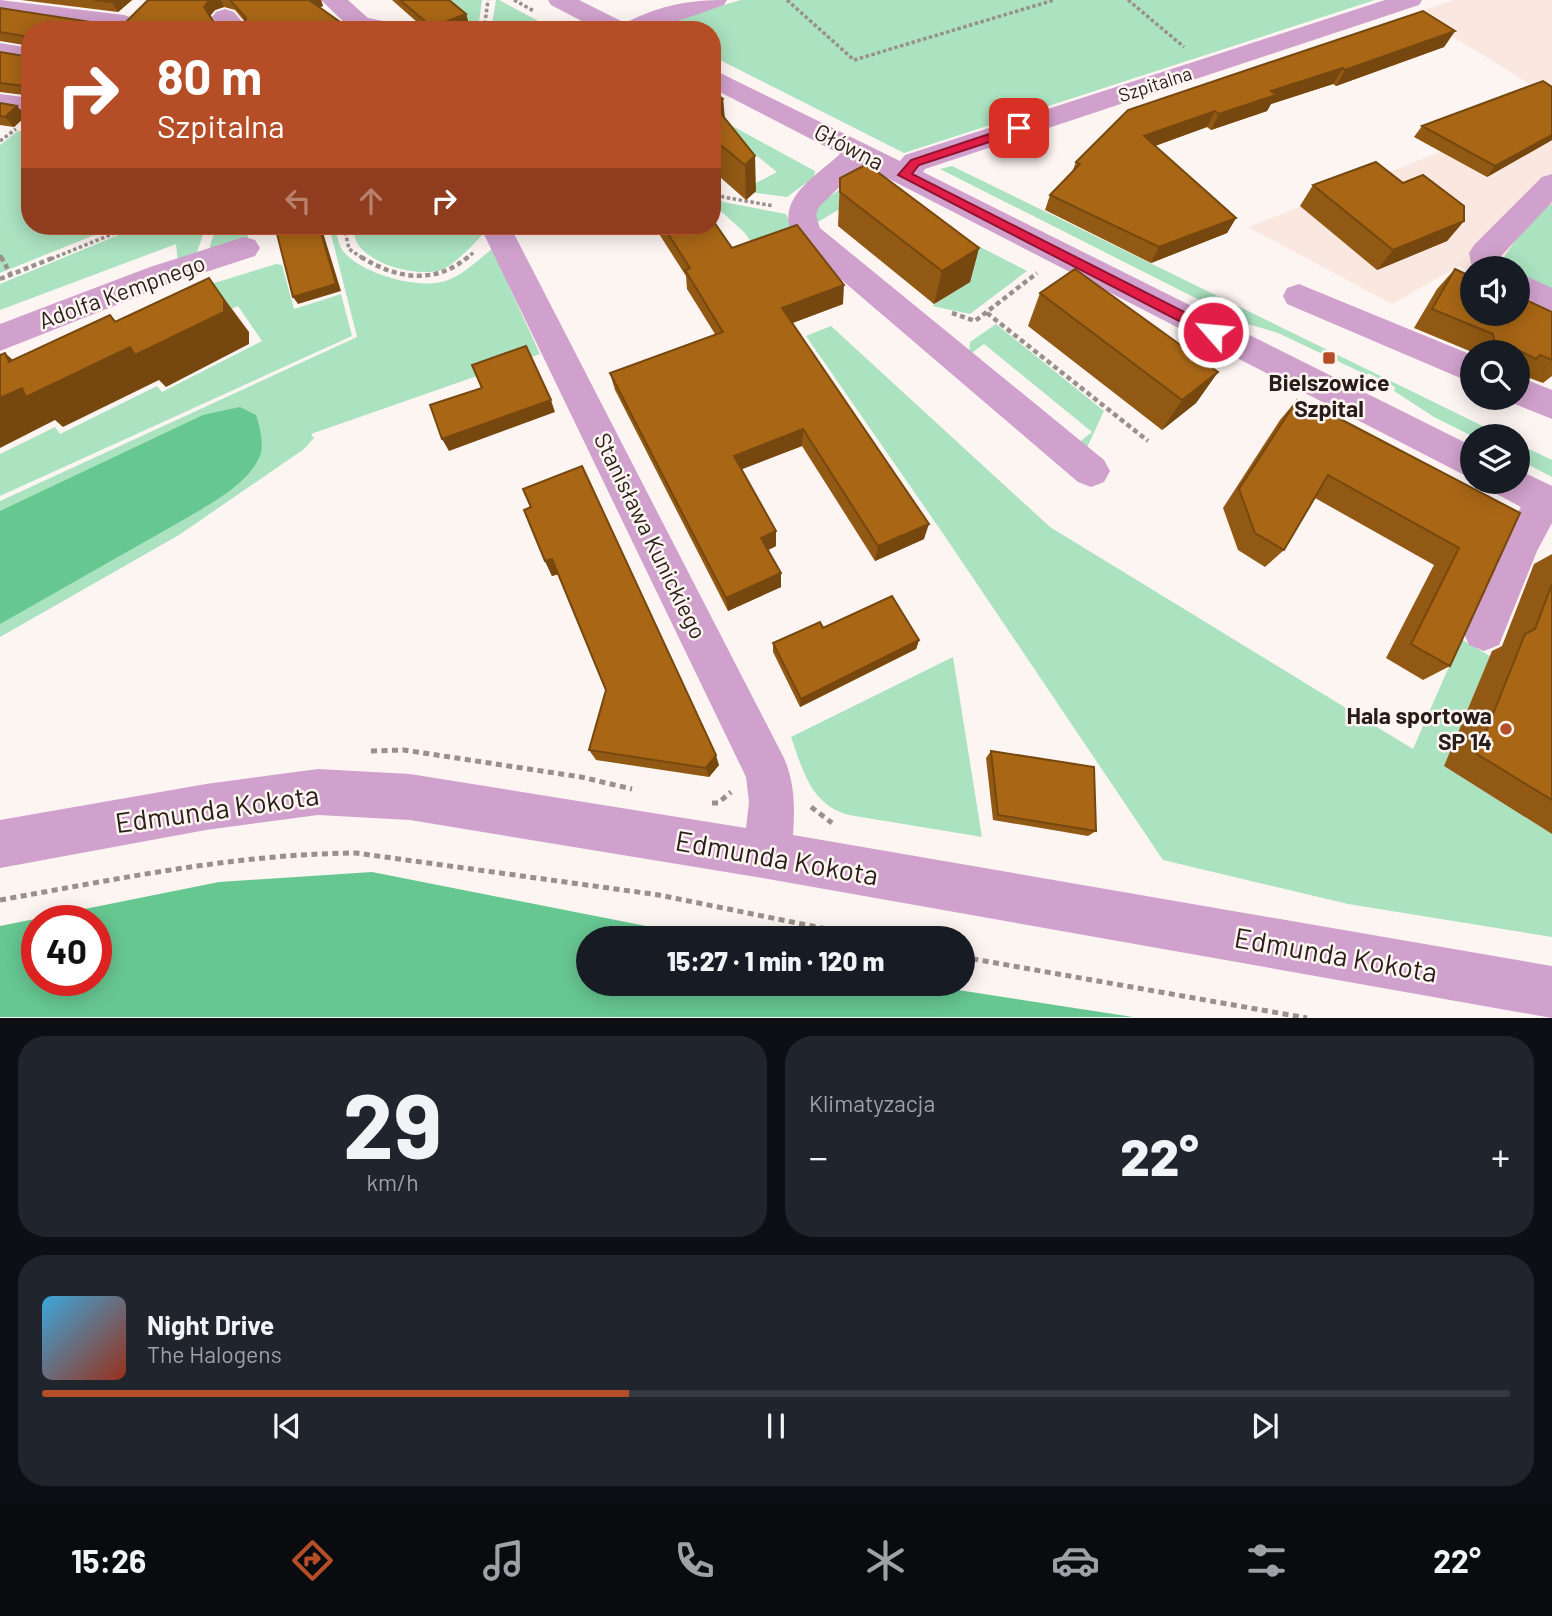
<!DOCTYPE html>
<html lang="pl">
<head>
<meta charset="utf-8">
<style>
	body { margin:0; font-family:Barlow,sans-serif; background:#20242c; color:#f1f3f6; height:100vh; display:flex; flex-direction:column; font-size:26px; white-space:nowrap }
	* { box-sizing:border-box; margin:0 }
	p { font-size:23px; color:#9ea1a6 }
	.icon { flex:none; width:38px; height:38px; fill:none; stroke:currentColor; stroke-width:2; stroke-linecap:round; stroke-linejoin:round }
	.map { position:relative; height:1018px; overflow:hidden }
	.panel { display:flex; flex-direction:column; gap:18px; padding:18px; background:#0d0f14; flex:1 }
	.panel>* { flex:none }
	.top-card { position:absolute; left:21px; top:21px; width:700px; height:214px; border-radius:28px; box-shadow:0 4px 18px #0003; background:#b54d27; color:#fff; overflow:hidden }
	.fabs { position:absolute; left:1460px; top:256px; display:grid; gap:14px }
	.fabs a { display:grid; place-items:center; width:70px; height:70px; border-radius:50%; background:#171b24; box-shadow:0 4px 18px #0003; font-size:35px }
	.speed { position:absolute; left:21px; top:905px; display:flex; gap:14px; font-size:35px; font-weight:700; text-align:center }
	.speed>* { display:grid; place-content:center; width:91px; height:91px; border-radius:50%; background:#171b24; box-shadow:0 4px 18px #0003; line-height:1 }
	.speed .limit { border:10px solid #d22; background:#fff; color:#111 }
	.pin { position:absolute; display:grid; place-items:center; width:60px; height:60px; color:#fff; margin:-30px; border-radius:14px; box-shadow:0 4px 10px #0006 }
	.me { position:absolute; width:77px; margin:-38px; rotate:297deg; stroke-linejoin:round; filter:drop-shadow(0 0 5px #0008) }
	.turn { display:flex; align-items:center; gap:24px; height:147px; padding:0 21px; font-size:32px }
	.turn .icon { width:91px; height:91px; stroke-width:2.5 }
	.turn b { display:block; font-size:49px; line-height:60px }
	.lanes { display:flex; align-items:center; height:66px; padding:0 21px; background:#0003; justify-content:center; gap:35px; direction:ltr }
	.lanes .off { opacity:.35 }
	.big { font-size:52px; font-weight:800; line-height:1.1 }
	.panel .widget { flex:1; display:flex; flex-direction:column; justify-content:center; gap:10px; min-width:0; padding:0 24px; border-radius:28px; background:#20242c }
	.panel .dial { align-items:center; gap:0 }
	.dial b { font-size:91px; line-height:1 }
	.song { display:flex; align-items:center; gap:21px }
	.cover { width:84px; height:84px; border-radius:10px; background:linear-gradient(135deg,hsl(200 70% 55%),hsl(10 70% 35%)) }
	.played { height:7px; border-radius:4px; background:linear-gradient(90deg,#b54d27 40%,#363941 40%) }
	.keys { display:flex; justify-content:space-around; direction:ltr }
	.heat { display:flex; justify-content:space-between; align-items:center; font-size:38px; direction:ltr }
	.panel .tiles { flex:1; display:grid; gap:18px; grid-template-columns:1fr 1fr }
	.widget:last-child { grid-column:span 2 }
	.trip { position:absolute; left:576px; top:926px; width:399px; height:70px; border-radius:35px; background:#171b24; box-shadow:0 4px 18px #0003; font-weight:800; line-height:70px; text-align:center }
	.dock { display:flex; height:112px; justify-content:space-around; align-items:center; background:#090b0e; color:#9ea1a6 }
	.dock .icon { width:49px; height:49px }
	.dock .selected { color:#b54d27 }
	.dock b { font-size:32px; color:#f1f3f6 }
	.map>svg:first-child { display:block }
</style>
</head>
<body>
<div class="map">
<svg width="1552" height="1018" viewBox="0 0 1552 1018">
	<rect width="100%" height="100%" fill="#fdf5f2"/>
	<!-- built -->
	<path fill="#fae8e0" d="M1454,0H1552V98L1415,13Z
		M1552,108V316L1517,268H1472V273L1459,266L1392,304L1248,227Z"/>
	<!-- green -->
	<path fill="#abe2c0" d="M443,0H482L478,30H462L473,24Z
		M496,0H499L555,30H491Z
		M741,0H1375L904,153L712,56V30H660L653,26Z
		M712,115L815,171L814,177L787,197L741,191L777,172L712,120Z
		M18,131L30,133V226H99L102,232L0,273V145Z
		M952,166L1503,436H1472L1434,417L1394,391L1395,387L1368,373L1367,375L1278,333L1245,323L940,169Z
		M852,181L1027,271L970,314L932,306L969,282L858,198L818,222L814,218L817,205Z
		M712,193L723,202L786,214L795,235L754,246L744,232L712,203Z
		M1552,204V296L1517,278V268H1506L1504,257L1540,206Z
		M140,226H206L197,252L178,263L176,244L0,310V284Z
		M217,226H246L249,242L210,255V245Z
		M329,226H335C337,233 338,245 343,251C361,274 422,291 448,280C464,274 478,260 492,249L540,354L311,434L314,438L304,449L179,535L0,637V501L357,337Z
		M352,226H485L486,230C479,240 453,266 441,270C417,277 375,266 359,246C355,241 354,232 352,226Z
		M276,264L282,265L294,309L341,294L352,336L0,496V454L55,427L60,434L157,386L162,392L262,341L238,306L192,327L188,291Z
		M996,324L1104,411L1085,452L1077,444L1092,432L984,344L969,355L970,342Z
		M831,326L1050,527L1413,749L1461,639L1490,656L1444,766L1552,834V937L1348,904L1163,860L944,535L806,336Z
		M1517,443L1552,460V477L1517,459Z
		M953,657L982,837L849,815C811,805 803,771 791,737Z"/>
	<!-- forest -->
	<path fill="#67c791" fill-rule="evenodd" d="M240,407L256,415C260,427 265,446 259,458C246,486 208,505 183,520L0,624V511L203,415Z
		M372,872L707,938H588V984H919L1133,1017H0V926L219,882ZM37,920H96V980H37Z"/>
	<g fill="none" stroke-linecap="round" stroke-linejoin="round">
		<!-- path-far2 -->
		<path stroke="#998f8b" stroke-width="3.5" stroke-dasharray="3.5 2.5" stroke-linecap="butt" d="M514,0L534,11
			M787,0L854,60L1054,0
			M1128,0L1184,47
			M484,30L488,0
			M0,141L16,129
			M712,188L723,197L774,206
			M344,226L349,249L364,259
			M0,255L2,259
			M51,259L132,226
			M466,259L474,252"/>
		<!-- path-far1 -->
		<path stroke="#998f8b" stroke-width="4.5" stroke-dasharray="5 3.5" stroke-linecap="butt" d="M1,257L11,275
			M361,257C397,279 434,285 468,257
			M0,279L55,257
			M952,313L975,321L1037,273
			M987,313L1148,441"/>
		<!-- path -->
		<path stroke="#998f8b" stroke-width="5" stroke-dasharray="6 4.5" stroke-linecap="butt" d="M371,751L404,750L581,777L632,789
			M712,803H718L731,792
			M811,807L832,823
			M0,900C118,879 235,854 356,853L659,895L871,938
			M962,957L1307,1018"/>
		<!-- minor -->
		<path fill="#d0a1cd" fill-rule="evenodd" d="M0,0L124,15L133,18L137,23L133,28L118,30L0,14Z
			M321,0H348L368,18L404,25L408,30L351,29Z
			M548,0H579L625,23C661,5 688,0 727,0L724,5L652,30H599L551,5Z
			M1385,0H1422L1419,5L925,169L923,172L1472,446V479L862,165L819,207L816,215L820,228L1104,460L1110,471L1104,482L1091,487L1078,482L795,240C772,200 814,178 840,154L712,88V69L900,161L905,155Z
			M225,9L234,12L249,30H222L212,17L216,12Z
			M0,43L30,48V64L0,59Z
			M0,94L30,98V114L0,110Z
			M1552,174V202L1501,256L1507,268H1472L1469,253L1474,245L1542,177Z
			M480,226H510L784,758C795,784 795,808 793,835L1552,966V1018L768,879L410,820L318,815L206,830L0,868V820L206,784L318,769L410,774L746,828L749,802L746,777Z
			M244,237L255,240L260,248L255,256L172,283L0,351V324L150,267Z
			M1517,272L1552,288V314L1517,298Z
			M1299,284L1472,355V383L1287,304L1283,296L1287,288Z
			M1517,376L1552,390V419L1505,400L1503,397H1517Z
			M1517,469L1552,486V523L1537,551L1499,645L1484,651L1469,645L1463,631L1500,545L1521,507L1493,492L1487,481H1517Z"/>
	</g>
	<!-- wall -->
	<path fill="#915913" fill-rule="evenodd" d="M21,0H132L118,12Z
		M148,0H321L323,6L24,95L0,92V52L24,56V45L0,41V8L97,23H125ZM224,7L235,10L245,22H214L210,16L215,10Z
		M392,0H449L466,14L469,24L454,30H426Z
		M1455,31L1444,47L1336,86L1333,84L1271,104L1267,111L1211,130L1207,127L1155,146L1236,218L1227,233L1151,263L1045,210L1050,195L1072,172L1076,162L1128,110Z
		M712,90L723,99L725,118L756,191L746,200L712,170Z
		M0,103L17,106L26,116L14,127L0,125Z
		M1422,126L1552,140L1487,177L1414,137Z
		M840,178L979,248L970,282L934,304L838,226Z
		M1403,183L1464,221L1447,241L1377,270L1300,206L1313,185Z
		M654,226H712L732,248L843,304L792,323L924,539L875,561L802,446L741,469L776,546L768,550L781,587L728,611L615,390L610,373L715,334L687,289L686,276Z
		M1455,269L1552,312V376L1543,383L1519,374L1517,375V352H1472L1414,328L1437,289Z
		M1040,293L1218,372L1196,403L1162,430L1028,326Z
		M1297,400L1520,513L1450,666L1423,680L1386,658L1434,565L1315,498L1284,550L1265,567L1238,550L1223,508L1280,420Z
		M524,510L719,765L709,777L596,760L589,750L606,690L558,574L552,576L545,561Z
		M1552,554V834L1444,766L1492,651L1502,646L1534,564Z
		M823,628L919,640L916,649L800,707L773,652V643Z
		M991,751L1096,831L1088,836L993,820L986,758Z"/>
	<!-- shaded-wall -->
	<path fill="#76480f" d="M114,0H132L118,12L112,2Z
		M209,0H221L224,7L215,10L209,17L204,7Z
		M309,0H321L323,6L314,10Z
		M466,14L469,24L454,30H433L432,27Z
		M1455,31L1444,47L1336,86L1345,70Z
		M1343,68L1333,84L1271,104L1267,111L1211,130L1219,114L1271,91Z
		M30,95V106L24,100Z
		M723,99L725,134L715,106Z
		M17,106L26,116L14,127L5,117Z
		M1215,111L1207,127L1138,152L1144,136Z
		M1552,135V140L1487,177L1495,166Z
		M755,156L756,191L746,200L745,165Z
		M1236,218L1227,233L1151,263L1159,247Z
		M1464,221L1447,241L1377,270L1393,250Z
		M319,226H321L341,291L298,304L293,297Z
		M979,248L970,282L934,304L942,271Z
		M209,278L249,332V344L166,387L159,380L63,427L55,420L0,448V398L9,362L5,353L41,385L115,322L110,315L141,347Z
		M844,285L843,304L782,327V308Z
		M1218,372L1196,403L1162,430L1182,400Z
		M551,400L555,412L449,451L442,439Z
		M803,429L802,446L735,472L734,456Z
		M929,524L924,539L875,561L878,546Z
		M776,531V546L762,553L761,538Z
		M552,559L559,574L552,576L545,561Z
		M781,573V587L728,611L726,598Z
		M919,640L916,649L800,707L801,699Z
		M716,755L719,765L709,777L706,768Z"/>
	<!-- building -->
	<path fill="#a96716" stroke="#76480f" stroke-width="2" d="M94,0H114L112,2Z
		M148,0H209L204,7L214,22H245L246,18L230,0H309L340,22L343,30H30V95L24,100V86L0,83V52L24,56V36L0,32V8L97,23H125Z
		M400,0H449L466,14L432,27Z
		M1423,11L1455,31L1345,70L1343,68L1271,91L1276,95L1219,114L1215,111L1144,136L1236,218L1159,247L1050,195L1080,164L1076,162L1128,110Z
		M1543,81L1552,87V135L1495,166L1422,126Z
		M712,90L723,99L715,106L755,156L745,165L712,138Z
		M0,103L17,106L5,117L0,116Z
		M1376,162L1403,183L1423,175L1464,206V221L1393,250L1313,185Z
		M867,164L979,248L942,271L840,192V178Z
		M712,219L732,248L797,225L844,285L782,308L929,524L878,546L803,429L734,456L776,531L761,538L781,573L726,598L610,373L723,332L685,270L690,268L663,226H712Z
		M275,226H319L336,284L293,297Z
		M1075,269L1218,372L1182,400L1040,293Z
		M1455,269L1472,277V313H1517V296L1552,312V360L1540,355L1536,359L1512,347L1509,352L1495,345L1493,334L1432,309Z
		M209,278L224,300V312L135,355L130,347L26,397L22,388L0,398V355L5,353L9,362L110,315L115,322Z
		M526,346L551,400L442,439L430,405L482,388L472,365Z
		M1297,400L1324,414L1325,411L1520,513L1450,666L1411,644L1459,548L1328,475L1284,550L1255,533L1239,489Z
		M582,466L716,755L706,768L589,750L606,690L552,559L545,561L524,510L531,507L523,489Z
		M1552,584V800L1477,754L1525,634L1535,629Z
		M892,596L919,640L801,699L773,643L820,622L823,628Z
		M991,751L1094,767L1096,831L998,815Z"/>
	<!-- route -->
	<path fill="#e11d48" stroke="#92132f" stroke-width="2" d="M1019,124L1025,128L1023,131L919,165L912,174L1218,329V336H1208L898,175L911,160Z"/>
	<!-- markers -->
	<g fill="#b54d27" stroke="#fdf5f2" stroke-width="2.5">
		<rect x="1322" y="351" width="14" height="14" rx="3.5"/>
		<circle cx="1506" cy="729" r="7"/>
	</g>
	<g text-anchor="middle" stroke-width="5" stroke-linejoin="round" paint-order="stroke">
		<!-- far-street labels -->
		<g font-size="19" fill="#2a1d18" stroke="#fdf5f2">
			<text transform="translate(1155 84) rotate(-18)" y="7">Szpitalna</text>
		</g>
		<!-- street labels -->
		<g font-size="23" fill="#2a1d18" stroke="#fdf5f2">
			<text transform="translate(849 147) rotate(27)" y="8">Główna</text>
			<text transform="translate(122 292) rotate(-20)" y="8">Adolfa Kempnego</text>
			<text transform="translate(650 536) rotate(64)" y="8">Stanisława Kunickiego</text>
		</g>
		<!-- poi labels -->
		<g font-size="23" font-weight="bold" fill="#2a1d18" stroke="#fdf5f2">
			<text x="1329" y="391">Bielszowice<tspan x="1329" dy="26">Szpital</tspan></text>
			<text x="1492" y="724" text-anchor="end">Hala sportowa<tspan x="1492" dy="26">SP 14</tspan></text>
		</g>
		<!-- near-street labels -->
		<g font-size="28" fill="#2a1d18" stroke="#fdf5f2">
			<text transform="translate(217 809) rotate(-8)" y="10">Edmunda Kokota</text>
			<text transform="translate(777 858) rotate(10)" y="10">Edmunda Kokota</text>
			<text transform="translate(1336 955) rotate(10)" y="10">Edmunda Kokota</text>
		</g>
	</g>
</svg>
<div class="fabs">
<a><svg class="icon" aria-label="sound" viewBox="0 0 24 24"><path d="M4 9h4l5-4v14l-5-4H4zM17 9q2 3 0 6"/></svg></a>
<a><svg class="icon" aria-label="search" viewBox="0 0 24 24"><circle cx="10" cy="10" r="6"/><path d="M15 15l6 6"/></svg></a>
<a><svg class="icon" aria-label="layers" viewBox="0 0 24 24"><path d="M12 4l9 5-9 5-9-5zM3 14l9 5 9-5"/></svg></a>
</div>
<div class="speed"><div class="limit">40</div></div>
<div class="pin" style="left:1019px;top:128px;background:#d93025"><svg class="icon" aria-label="arrive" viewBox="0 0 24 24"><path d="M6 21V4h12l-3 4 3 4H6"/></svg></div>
<svg class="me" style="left:1213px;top:332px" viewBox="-20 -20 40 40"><circle r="17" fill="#e11d48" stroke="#fff" stroke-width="3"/><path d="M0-11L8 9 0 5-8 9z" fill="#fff"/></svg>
<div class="trip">15:27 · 1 min · 120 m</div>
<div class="top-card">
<div class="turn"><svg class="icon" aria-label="right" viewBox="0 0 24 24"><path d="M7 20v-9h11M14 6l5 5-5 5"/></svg><div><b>80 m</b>Szpitalna</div></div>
<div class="lanes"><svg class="icon off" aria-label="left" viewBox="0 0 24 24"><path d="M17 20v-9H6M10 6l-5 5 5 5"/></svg><svg class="icon off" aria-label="ahead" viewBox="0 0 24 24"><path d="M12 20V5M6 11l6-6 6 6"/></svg><svg class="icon" aria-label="right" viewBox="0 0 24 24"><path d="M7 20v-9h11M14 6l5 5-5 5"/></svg></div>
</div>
</div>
<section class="panel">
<div class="tiles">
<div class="widget dial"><b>29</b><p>km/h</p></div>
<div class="widget"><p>Klimatyzacja</p>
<div class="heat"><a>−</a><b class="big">22°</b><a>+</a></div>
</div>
<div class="widget">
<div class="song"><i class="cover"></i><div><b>Night Drive</b><p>The Halogens</p></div></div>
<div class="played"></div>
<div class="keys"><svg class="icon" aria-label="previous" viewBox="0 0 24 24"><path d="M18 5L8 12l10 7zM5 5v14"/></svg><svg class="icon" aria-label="pause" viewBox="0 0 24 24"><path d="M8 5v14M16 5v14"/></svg><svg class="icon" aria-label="next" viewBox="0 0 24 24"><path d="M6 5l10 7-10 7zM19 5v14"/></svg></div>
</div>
</div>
</section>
<nav class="dock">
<b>15:26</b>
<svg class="icon selected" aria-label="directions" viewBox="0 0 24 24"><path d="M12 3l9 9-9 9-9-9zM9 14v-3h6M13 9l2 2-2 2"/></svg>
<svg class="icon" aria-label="music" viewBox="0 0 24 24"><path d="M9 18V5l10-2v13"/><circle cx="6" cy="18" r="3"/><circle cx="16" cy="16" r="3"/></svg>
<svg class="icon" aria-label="phone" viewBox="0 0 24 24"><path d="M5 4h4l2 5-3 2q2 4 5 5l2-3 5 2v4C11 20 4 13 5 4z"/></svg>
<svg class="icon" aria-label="climate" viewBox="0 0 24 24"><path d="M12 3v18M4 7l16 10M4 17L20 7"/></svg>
<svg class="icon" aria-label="car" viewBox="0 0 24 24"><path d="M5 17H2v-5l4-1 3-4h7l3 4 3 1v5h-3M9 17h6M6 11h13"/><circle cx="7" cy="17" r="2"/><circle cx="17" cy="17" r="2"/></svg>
<svg class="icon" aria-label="filters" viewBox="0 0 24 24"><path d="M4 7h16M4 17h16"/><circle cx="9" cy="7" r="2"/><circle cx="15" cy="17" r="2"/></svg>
<b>22°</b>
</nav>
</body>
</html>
